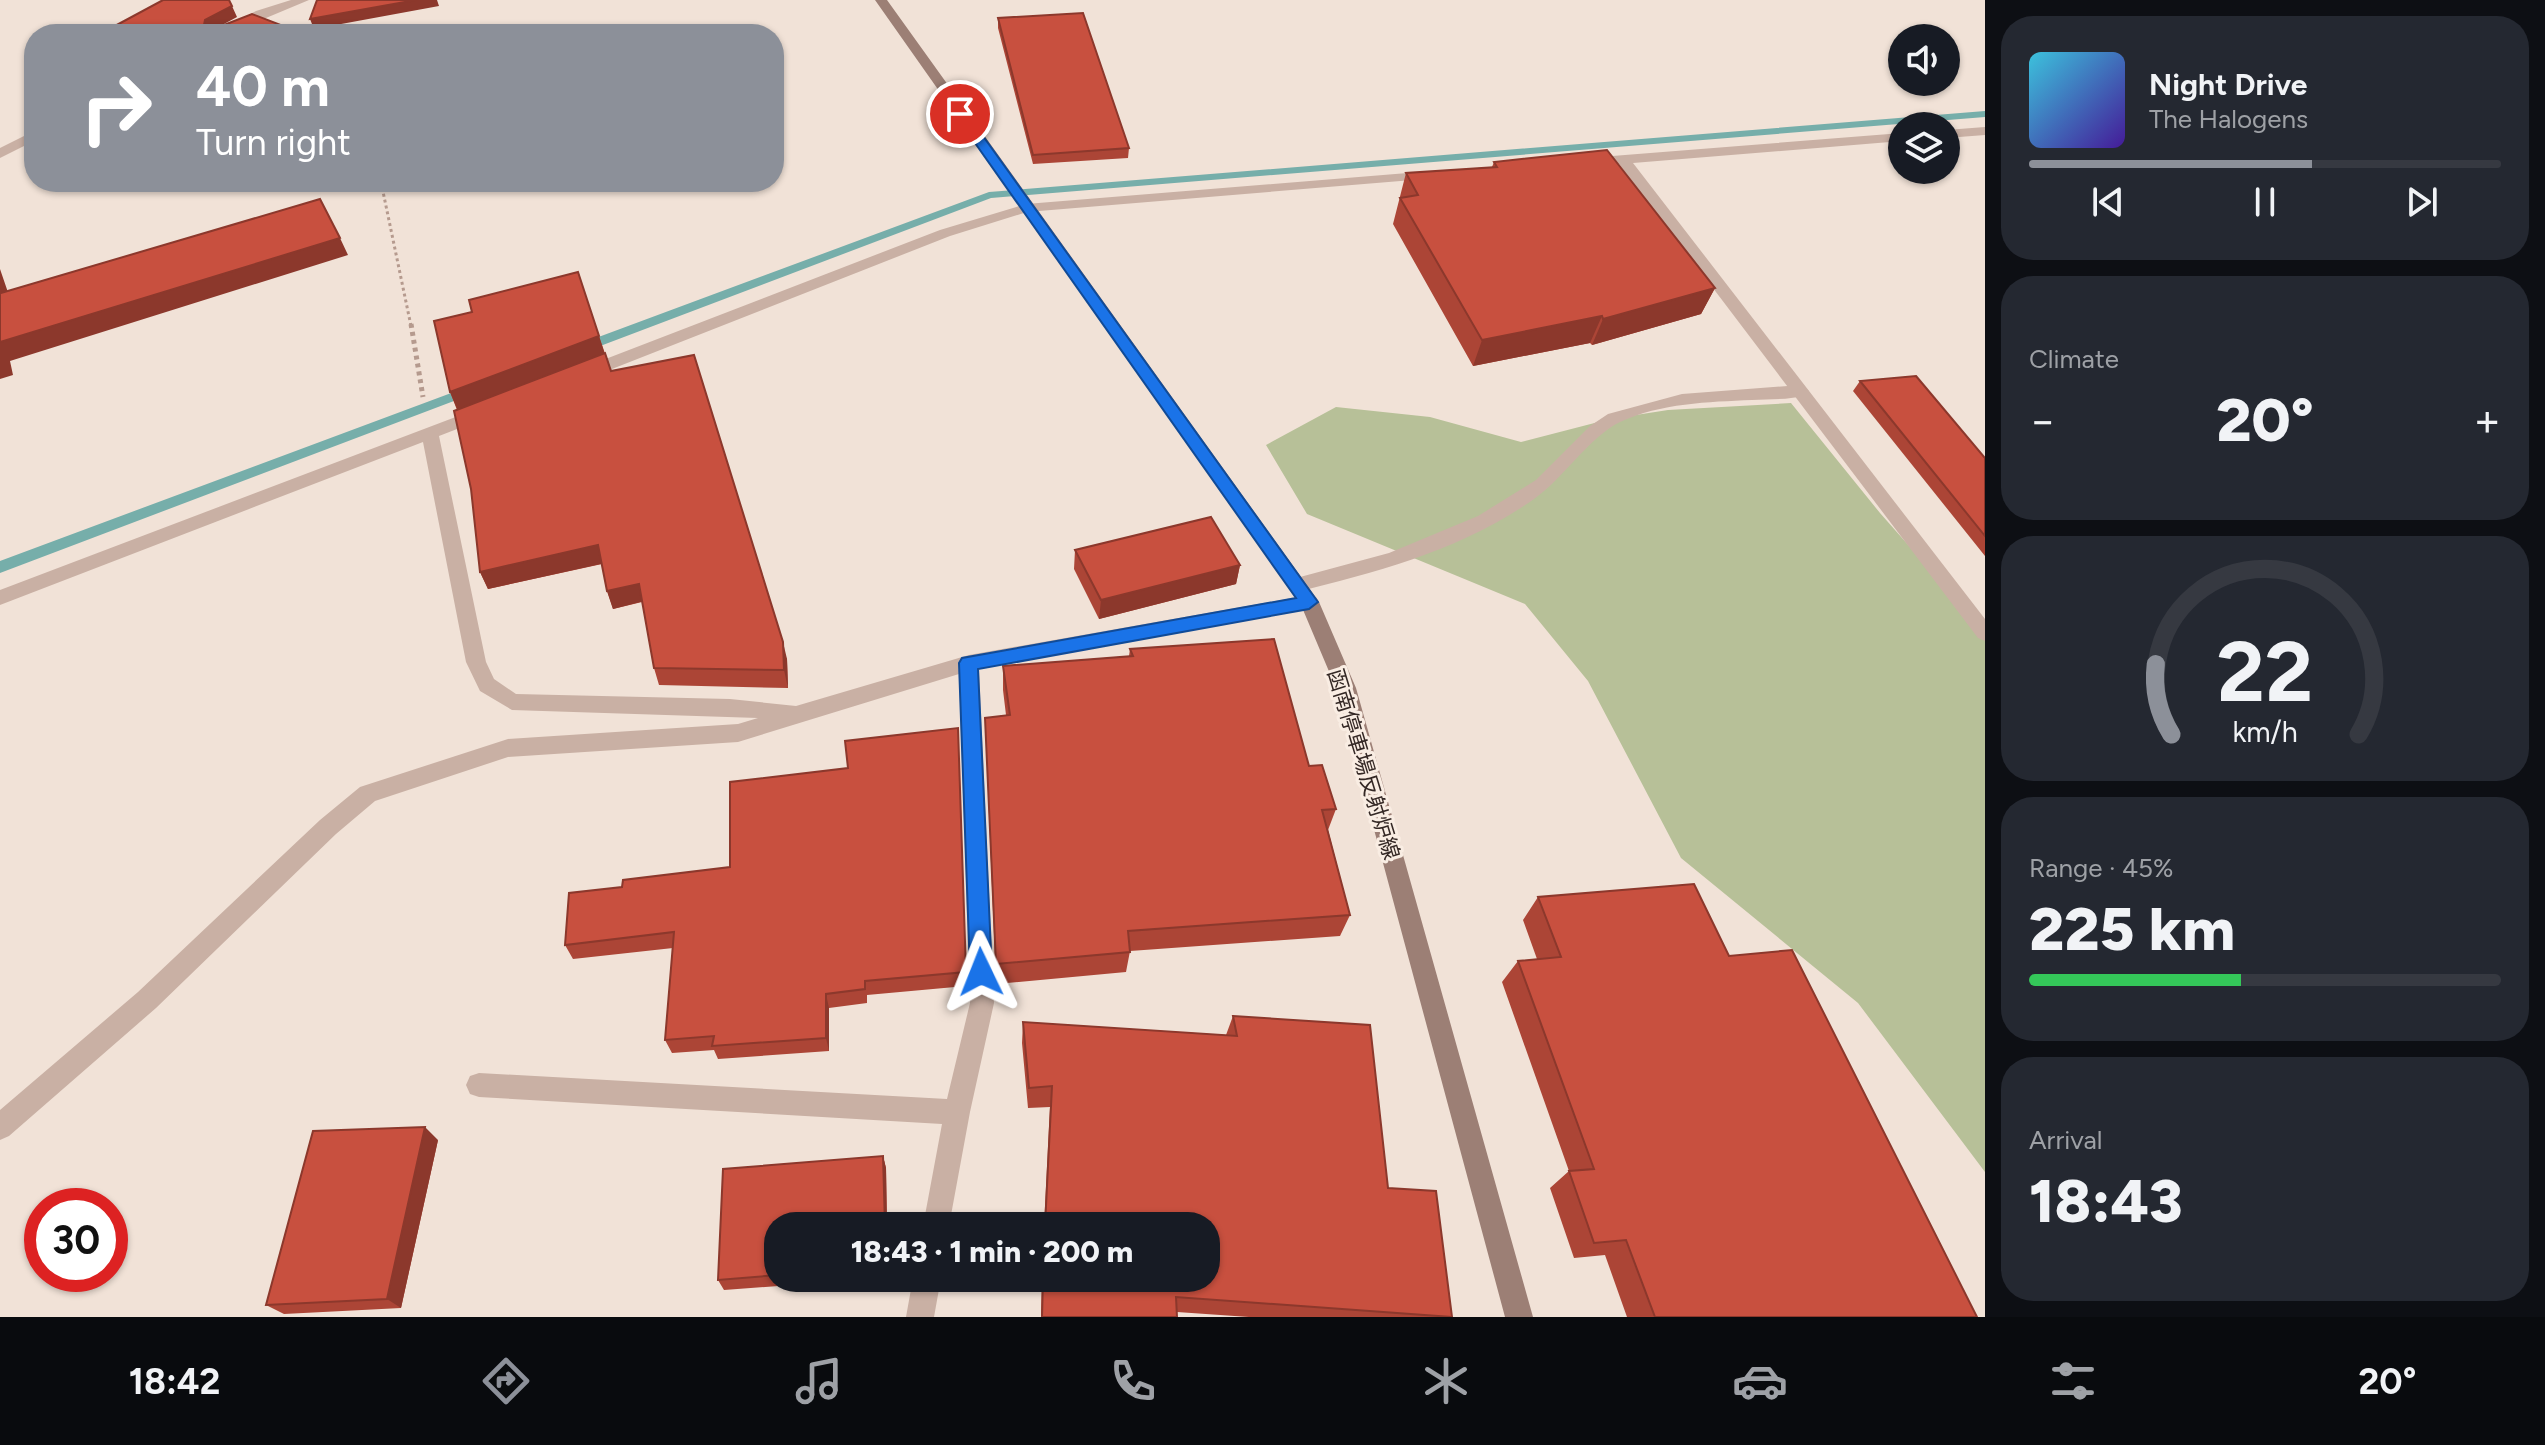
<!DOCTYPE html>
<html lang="en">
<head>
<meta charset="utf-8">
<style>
	body { margin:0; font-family:Figtree,"Noto Sans JP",sans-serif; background:#242831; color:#f1f3f6; height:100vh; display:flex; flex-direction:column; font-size:30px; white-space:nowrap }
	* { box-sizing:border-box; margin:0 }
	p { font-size:26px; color:#9ea1a6 }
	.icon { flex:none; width:44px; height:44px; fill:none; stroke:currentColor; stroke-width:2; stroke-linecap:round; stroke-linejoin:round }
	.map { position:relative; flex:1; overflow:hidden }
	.details { display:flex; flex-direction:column; gap:16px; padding:16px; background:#0d0f14; width:560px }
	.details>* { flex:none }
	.top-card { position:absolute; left:24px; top:24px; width:760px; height:168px; border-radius:32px; box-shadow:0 2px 6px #0004; background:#8c9099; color:#fff; overflow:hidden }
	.fabs { position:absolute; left:1888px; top:24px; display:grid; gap:16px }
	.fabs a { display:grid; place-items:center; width:72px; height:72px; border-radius:50%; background:#171b24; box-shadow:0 2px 6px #0004; font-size:40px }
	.speed { position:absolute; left:24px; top:1188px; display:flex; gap:16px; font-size:40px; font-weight:700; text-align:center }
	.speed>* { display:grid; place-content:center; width:104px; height:104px; border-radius:50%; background:#171b24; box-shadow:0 2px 6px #0004; line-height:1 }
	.speed .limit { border:12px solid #d22; background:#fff; color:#111 }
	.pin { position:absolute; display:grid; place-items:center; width:68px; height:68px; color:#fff; margin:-34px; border:4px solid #fff; border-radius:50%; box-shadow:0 2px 8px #0007 }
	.me { position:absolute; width:88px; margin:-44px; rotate:358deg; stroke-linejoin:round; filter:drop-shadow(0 0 6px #0008) }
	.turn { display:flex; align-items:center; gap:28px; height:168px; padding:0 40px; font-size:36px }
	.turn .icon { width:104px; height:104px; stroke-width:2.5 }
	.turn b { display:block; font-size:56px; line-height:68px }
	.big { font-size:60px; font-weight:800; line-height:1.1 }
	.details .card { flex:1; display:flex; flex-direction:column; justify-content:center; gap:12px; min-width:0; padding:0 28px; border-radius:32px; background:#242831 }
	.details .dial { align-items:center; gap:0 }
	.dial svg { height:208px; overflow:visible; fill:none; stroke:#363941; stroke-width:7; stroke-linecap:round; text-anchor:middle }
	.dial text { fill:#f1f3f6; stroke:none }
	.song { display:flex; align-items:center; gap:24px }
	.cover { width:96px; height:96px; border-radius:12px; background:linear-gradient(135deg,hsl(190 70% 55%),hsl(260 70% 35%)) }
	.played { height:8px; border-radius:4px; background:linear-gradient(90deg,#8c9099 60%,#363941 60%) }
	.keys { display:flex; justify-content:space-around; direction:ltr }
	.heat { display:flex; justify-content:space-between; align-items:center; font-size:44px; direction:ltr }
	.charge { height:12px; border-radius:6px; background:linear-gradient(90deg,#34c759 45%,#363941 0) }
	.trip { position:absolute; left:764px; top:1212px; width:456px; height:80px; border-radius:32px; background:#171b24; box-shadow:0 2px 6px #0004; font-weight:800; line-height:80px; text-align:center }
	.dock { display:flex; height:128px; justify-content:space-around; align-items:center; background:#090b0e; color:#9ea1a6 }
	.dock .icon { width:56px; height:56px }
	.dock .current { color:#8c9099 }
	.dock b { font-size:36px; color:#f1f3f6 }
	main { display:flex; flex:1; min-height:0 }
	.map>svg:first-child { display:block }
</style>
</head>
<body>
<main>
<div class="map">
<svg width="1985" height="1317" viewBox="0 0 1985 1317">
	<rect width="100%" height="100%" fill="#f1e2d7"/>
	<!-- green -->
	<path fill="#b7c098" d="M1791,403L1880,513L1985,632V1172L1858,1003L1681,858L1588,681L1525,604L1307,514L1266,445L1336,407L1430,417L1521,442L1610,419L1668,410Z"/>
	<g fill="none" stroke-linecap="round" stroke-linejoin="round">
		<!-- stream -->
		<path fill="#76aeaa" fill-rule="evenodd" d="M1985,111V117L991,198L587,351L582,352L575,348L577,345L989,192Z
			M470,386L475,387V393L0,573V561Z"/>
		<!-- path-far1 -->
		<path stroke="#b59a8e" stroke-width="3" stroke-dasharray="3 3" stroke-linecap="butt" d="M346,19L348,34
			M381,182L411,326"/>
		<!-- path -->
		<path stroke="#b59a8e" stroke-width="5" stroke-dasharray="4 4" stroke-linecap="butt" d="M411,324L423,397"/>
		<!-- service -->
		<path fill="#c9b0a4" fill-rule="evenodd" d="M1801,385L1809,391L1807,395C1790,400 1770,399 1752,400C1708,402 1661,403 1620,422C1589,437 1564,478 1534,499C1463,549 1379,572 1296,592L1286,585L1289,580L1389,553L1478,516L1536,480L1590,426L1608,414L1682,394Z"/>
		<!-- minor -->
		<path fill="#c9b0a4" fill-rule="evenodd" d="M291,0H309L228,34H212L256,11Z
			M1985,127V135L1946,138V130Z
			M34,131V141L0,158V148Z
			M1902,133V141L1633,163L1985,619V641L1978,638L1619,164L1587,166L1580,162L1587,158Z
			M1432,171L1439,175L1437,178L1027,212L950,236L589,378H577L575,374L577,370L940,230L1026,204Z
			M482,407L491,413L488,417L439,436L486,662L494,679L516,694L730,699L796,706L969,655L1309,595L1316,597L1319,602L1316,607L1309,609L979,669L994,1003L970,1112L949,1226H923L942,1124L479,1097L470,1094L466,1085L470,1076L479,1073L947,1099L970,1003L959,674L738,742L508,757L375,801L336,834L156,1008L9,1136L0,1140V1110L138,992L320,820L360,787L508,739L738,724L758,718L512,710L480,691L466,662L423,442L0,605V590Z
			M913,1278H941L934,1317H906Z"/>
		<!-- secondary -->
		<path fill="#9c7f75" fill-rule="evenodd" d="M875,0H887L1319,602L1356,688L1533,1317H1505L1336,688L1301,605Z"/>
	</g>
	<!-- wall -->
	<path fill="#ac4536" d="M998,18L1129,148L1128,158L1033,164L998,28Z
		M1494,162L1715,288L1701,314L1592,345L1590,343L1473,366L1393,224L1406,173L1492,167Z
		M599,336L611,371L787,659L788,688L659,685L654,668L642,602L613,609L607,591L602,564L488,589L480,572L471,489L457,410L450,392Z
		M1860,381L1985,458V556L1853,391Z
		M1075,550L1240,565L1236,584L1099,619L1074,569Z
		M1130,649L1309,766L1336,809L1328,830L1350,915L1340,936L1130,951L1126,972L996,984L985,718L1006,715L1003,690V666L1129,656Z
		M958,728L966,986L867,995V1003L829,1008V1051L718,1059L714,1050L672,1053L665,1040L673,948L573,959L565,945L622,887L730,867L848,768Z
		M1538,897L1729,956L1977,1317H1627L1605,1255L1574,1258L1550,1188L1569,1171L1502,982L1518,961L1537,959L1523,920Z
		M1233,1016L1388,1188L1452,1317H1249L1177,1312V1317H1041L1042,1278H1206V1226H1044L1050,1107L1028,1108L1022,1043L1023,1022L1226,1035Z
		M438,1140L401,1308L284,1314L266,1305Z
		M883,1156L886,1168L887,1226H778V1278H884L724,1290L718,1280L723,1169Z"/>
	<!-- shaded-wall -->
	<path fill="#8c382c" d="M416,0H437L439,6L314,29L310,19Z
		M232,6L237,17L211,31L204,25L205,20Z
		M340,238L348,255L10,361L13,375L0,379V342Z
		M0,269L14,310L1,293L0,289Z
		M1715,288L1701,314L1592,345L1603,319Z
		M1602,316L1590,343L1473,366L1482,340Z
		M599,336L605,355L458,411L450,392Z
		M598,545L605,563L488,589L480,572Z
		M1240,565L1236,584L1099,619L1101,600Z
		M639,584L644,601L613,609L607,591Z
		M783,642L787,659L788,688L784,670Z
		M826,994L829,1008V1051L826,1038Z
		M425,1127L438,1140L401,1308L387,1299Z
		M883,1156L886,1168L887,1226H885Z"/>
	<!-- building -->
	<path fill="#c8503f" stroke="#8c382c" stroke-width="2" d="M163,0H229L232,6L205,20L204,25H224L252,14L304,34H100Z
		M317,0H416L310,19Z
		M1083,13L1129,148L1033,155L998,18Z
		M1607,150L1715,288L1603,319L1602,316L1482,340L1400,198L1418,195L1406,173L1497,167L1494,162Z
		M320,199L340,238L0,342V289L1,293Z
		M578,272L599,336L450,392L434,321L472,312L469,300Z
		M605,353L611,371L694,355L783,642L784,670L654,668L639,584L607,591L598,545L480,572L471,489L454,411Z
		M1916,376L1985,458V536L1860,381Z
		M1211,517L1240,565L1101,600L1075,550Z
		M1274,639L1309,766L1322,765L1336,809L1322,810L1350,915L1128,931L1130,952L996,964L985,718L1010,715L1003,666L1133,656L1130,649Z
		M958,728L966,972L865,981V989L826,994V1038L712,1046L714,1036L665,1040L674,932L565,945L569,893L622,887L623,880L730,867V782L848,768L845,741Z
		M1694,884L1729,956L1792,950L1977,1317H1655L1626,1240L1594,1243L1569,1171L1594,1169L1518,961L1561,957L1538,897Z
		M1233,1016L1370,1025L1388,1188L1436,1191L1452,1317L1176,1297L1177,1317H1042L1043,1278H1206V1226H1045L1052,1086L1029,1088L1023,1022L1237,1036Z
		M425,1127L387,1299L266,1305L313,1131Z
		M883,1156L885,1226H778V1275L718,1280L723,1169Z"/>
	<!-- route -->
	<path fill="#1a73e8" stroke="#114b97" stroke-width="2" d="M956,111H965L1318,602L1309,609L978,669L992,972L989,980L981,982L974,980L970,972L959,663L962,658L1296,598L956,116Z"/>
	<g text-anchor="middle" stroke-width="6" stroke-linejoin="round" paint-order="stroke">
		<!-- street labels -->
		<g font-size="22" fill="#342825" stroke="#f9ede3">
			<text transform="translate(1364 764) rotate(73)" y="8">函南停車場反射炉線</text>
		</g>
	</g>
</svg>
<div class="fabs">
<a><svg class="icon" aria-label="sound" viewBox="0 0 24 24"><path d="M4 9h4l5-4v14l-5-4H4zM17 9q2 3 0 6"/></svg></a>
<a><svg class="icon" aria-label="layers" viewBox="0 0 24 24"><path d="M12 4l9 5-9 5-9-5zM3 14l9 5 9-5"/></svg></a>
</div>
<div class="speed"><div class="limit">30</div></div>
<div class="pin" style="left:960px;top:114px;background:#d93025"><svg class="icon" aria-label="arrive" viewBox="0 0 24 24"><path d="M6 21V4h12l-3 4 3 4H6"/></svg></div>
<svg class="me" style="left:981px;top:972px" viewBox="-20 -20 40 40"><path d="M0-17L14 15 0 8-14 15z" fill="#1a73e8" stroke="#fff" stroke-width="4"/></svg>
<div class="trip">18:43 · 1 min · 200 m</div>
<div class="top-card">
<div class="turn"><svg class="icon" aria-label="right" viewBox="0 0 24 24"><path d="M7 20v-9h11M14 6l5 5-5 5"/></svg><div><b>40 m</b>Turn right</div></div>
</div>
</div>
<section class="details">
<div class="card">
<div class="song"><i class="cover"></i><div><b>Night Drive</b><p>The Halogens</p></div></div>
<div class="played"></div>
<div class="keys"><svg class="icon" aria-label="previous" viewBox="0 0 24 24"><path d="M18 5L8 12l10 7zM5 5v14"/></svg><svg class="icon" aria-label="pause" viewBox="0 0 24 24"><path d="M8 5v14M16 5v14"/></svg><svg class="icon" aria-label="next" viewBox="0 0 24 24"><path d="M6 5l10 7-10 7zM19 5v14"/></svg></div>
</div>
<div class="card"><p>Climate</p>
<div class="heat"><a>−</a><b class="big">20°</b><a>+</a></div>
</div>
<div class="card dial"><svg viewBox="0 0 100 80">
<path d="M14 69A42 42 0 1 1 86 69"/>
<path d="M14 69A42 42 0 0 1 8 42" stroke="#8c9099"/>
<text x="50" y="56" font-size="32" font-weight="700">22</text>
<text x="50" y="72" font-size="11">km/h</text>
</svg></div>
<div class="card"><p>Range · 45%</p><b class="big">225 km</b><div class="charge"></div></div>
<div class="card"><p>Arrival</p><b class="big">18:43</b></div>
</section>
</main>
<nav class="dock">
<b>18:42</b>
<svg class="icon current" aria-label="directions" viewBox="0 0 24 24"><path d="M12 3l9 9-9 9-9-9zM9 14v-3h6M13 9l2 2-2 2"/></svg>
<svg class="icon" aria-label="music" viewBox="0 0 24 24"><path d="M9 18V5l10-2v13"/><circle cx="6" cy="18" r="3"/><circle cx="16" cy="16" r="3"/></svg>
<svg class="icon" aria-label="phone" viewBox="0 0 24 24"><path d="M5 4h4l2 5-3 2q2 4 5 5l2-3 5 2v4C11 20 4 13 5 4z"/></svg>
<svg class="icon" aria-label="climate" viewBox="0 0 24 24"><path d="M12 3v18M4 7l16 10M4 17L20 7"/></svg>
<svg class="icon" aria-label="car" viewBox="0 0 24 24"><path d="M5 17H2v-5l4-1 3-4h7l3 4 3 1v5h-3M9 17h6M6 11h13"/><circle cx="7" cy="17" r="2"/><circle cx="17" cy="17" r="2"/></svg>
<svg class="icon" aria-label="filters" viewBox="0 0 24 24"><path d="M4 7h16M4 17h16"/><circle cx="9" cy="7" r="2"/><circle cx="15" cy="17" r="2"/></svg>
<b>20°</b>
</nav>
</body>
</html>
